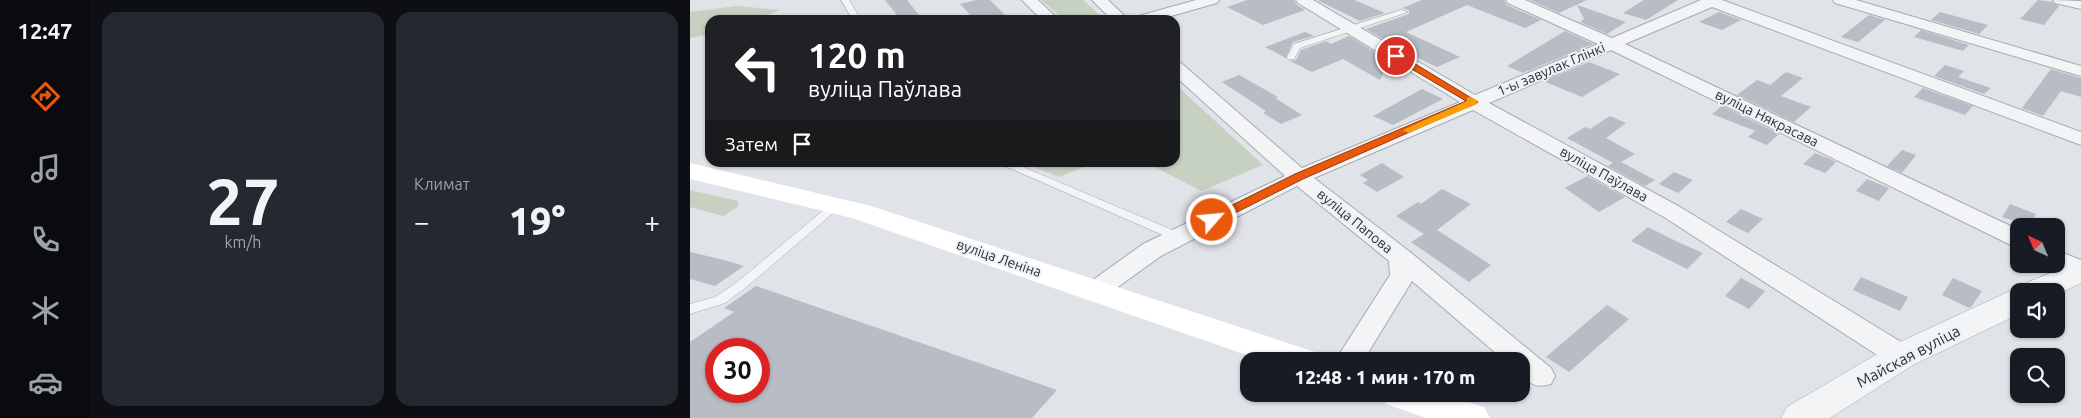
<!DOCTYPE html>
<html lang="ru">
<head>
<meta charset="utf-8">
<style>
	body { margin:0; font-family:Ubuntu,sans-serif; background:#242831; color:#f1f3f6; height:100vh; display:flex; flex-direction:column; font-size:19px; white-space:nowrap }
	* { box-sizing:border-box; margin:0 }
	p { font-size:16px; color:#9ea1a6 }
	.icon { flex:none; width:28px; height:28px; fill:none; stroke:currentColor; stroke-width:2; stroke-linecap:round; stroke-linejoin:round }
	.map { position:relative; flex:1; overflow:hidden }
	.sheet { display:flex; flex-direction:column; gap:12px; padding:12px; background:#0d0f14; width:600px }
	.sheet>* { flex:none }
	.top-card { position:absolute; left:15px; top:15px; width:475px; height:152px; border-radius:15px; box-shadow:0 1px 4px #0004; background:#202124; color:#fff; overflow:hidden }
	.needle { width:32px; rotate:316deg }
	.controls { position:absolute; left:1320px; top:218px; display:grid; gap:10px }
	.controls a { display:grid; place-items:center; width:55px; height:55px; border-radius:10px; background:#171b24; box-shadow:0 1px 4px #0004; font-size:25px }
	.speed { position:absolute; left:15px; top:338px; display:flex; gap:10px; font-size:25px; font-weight:700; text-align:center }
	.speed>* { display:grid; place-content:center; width:65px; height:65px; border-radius:50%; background:#171b24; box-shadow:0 1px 4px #0004; line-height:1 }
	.speed .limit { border:8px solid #d22; background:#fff; color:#111 }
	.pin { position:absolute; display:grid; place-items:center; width:42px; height:42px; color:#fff; margin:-21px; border:2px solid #fff; border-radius:50%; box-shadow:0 1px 5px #0007 }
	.me { position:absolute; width:55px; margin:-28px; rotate:63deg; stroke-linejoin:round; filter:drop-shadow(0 0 4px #0008) }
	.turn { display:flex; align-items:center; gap:18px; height:105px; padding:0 20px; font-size:22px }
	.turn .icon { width:65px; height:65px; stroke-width:2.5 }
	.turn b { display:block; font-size:35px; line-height:42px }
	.then { display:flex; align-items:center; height:48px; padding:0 20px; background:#0003; gap:10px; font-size:19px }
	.big { font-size:38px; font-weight:800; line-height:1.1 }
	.sheet .card { flex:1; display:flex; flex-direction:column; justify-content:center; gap:8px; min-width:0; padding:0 18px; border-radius:15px; background:#242831 }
	.sheet .dial { align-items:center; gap:0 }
	.dial b { font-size:65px; line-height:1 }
	.heat { display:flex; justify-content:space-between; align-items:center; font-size:28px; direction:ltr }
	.sheet .tiles { flex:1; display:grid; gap:12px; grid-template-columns:repeat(2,1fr) }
	.trip { position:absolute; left:550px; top:352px; width:290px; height:50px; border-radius:15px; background:#171b24; box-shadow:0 1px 4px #0004; font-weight:800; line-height:50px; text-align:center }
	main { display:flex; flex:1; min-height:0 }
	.dock { display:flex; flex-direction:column; width:90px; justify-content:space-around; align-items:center; background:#090b0e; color:#9ea1a6 }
	.dock .icon { width:35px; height:35px }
	.dock .on { color:#ea580c }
	.dock b { font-size:22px; color:#f1f3f6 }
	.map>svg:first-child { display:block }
</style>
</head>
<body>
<main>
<nav class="dock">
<b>12:47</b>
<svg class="icon on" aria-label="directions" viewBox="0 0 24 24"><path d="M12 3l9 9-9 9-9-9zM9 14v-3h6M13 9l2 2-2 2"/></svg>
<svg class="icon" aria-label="music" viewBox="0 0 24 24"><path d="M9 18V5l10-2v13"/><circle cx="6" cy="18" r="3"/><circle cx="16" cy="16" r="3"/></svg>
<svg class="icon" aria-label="phone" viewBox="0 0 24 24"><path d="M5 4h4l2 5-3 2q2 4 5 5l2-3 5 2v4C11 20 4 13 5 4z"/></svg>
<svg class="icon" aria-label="climate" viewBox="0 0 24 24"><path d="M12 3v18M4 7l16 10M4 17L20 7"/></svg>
<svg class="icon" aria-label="car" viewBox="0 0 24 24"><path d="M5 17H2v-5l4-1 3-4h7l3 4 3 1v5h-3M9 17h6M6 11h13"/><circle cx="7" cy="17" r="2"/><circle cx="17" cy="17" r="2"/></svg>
</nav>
<section class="sheet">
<div class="tiles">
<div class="card dial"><b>27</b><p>km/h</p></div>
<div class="card"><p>Климат</p>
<div class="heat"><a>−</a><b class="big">19°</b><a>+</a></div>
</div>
</div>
</section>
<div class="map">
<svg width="1391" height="418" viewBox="0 0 1391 418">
	<rect width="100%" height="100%" fill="#e0e3e8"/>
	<!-- green -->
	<path fill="#c6d1c2" d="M351,0H393L415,20H375Z
		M47,6L90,10L66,20H20V34L0,38V12Z
		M485,84L573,165L511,191L457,163L485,162Z
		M334,163H404L369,177Z
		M0,190L48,201V207L33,216L0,207Z"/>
	<!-- building -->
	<path fill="#b8bcc4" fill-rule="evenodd" d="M195,0H217L233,20H211Z
		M286,0H300L320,20H285L270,4Z
		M557,0H604L607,5L615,10L573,25L537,7Z
		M627,0H664L695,13L670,21Z
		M732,0H814L817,5L851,20L835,28L777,5L716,32L770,57L747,67L717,53L676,29L719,14V10L712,8Z
		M840,0H897L869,13Z
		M954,0H988L956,20L933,13Z
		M1348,0L1362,2L1369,6L1354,25L1330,19Z
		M887,5L936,22L917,34L890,22L894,19Z
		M1029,12L1051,20L1032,30L1009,22Z
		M1250,12L1298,25L1289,34L1241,20Z
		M1179,15L1195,20L1168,42L1151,37Z
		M1231,30L1279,45L1273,51L1224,37Z
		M875,31L903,44L833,73L817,66Z
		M615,32L624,36L603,42L596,58L575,47Z
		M659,36L700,61L690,80L653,59L622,72L600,61L606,60L611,50L636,41L641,44Z
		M899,62L930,74L892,97L853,81Z
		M1255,65L1274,71L1268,77L1301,88L1294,94L1244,76Z
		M1361,69L1391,78V97L1371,91L1353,116L1332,108Z
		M1096,72L1113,78L1091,96L1121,107L1104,122L1047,95L1067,80L1080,85Z
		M549,75L588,97L585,98L612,115L591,124L573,113L576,111L532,82Z
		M1233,88L1283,106L1275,115L1224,97Z
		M732,89L753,99L703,125L683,116Z
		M1032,106L1089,134L1077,145L1058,137L1065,131L1022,114Z
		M920,116L936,123L916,138L945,154L931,162L965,180L955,186L918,166L923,163L877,138L895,127L900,129Z
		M1212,150L1226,155L1212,173L1197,166Z
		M1125,153L1140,159L1146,162L1135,173L1113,164Z
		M692,163L714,177L687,192L673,183L678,180L670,175Z
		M984,172L1003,180L988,193L969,184Z
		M897,176L935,197L909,212L875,188Z
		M1177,179L1199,188L1189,201L1166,191Z
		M752,189L781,204L747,230L801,265L779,282L721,242L734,234L706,216L728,202L731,204Z
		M1320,204L1346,214L1339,226L1312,217Z
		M1051,209L1073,219L1058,233L1036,222Z
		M958,227L990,243L1013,253L997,269L941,241Z
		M0,252L34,260L54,266L25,286L0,279Z
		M1171,277L1218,297L1210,311L1163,290Z
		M1051,278L1075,291L1059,309L1035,296Z
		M1263,278L1292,291L1282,306L1279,308L1252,295Z
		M66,286L367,390L342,418H0V342L44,312L34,308ZM26,349H69V391H26Z
		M917,305L939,319L879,372L856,357Z"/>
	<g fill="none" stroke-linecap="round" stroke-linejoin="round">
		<!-- service casing -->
		<g stroke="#a6aab1" stroke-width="1">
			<path id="service" d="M151,0H159L171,20H163Z
				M711,10L718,12L610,48L604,59H598L597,57L604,44Z
				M306,162H321L492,234L494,237L488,241L484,240Z
				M145,203L151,206L149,208L54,289L35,303L0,314V304L25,297L46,283L141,204Z"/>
		</g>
		<!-- minor casing -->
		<g stroke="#a6aab1" stroke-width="2">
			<path id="minor" d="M332,0H348L369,20H352Z
				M402,0H418L439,20H422Z
				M506,0H529L527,3L467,20H442L445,17Z
				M606,0H623L785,95L908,44L818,3L816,0H835L922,38L1011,0H1032L1391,132V145L1022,7L935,44L1329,230V248L1321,245L921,50L799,103L990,207L1221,348L1225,356L1221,364L1211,367L1201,364L974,217L783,110L624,178L720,252L861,368L865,376L861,384C848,388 842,385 831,376V361H815L722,281L673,361H645L700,275L699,261L607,186L471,256L414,297L405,300L396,297L392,291L396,285L453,244L595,176L485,76V62L491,63L612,168L770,102L608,3Z
				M1143,0H1166L1391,66V76L1145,3Z
				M1363,0L1391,1V9L1365,3Z
				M1366,250L1391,260V278L1357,264H1366Z"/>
		</g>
		<!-- tertiary casing -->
		<g stroke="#a6aab1" stroke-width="1">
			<path id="tertiary" d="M1391,261V283L1366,295V291H1329V314L1223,365L1140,418H1091L1097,407L1199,347L1318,292L1332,290L1336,283Z"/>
		</g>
		<!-- service -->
		<use href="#service" fill="#f2f4f6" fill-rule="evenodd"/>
		<!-- minor -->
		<use href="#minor" fill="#f2f4f6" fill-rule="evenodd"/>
		<!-- tertiary -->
		<use href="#tertiary" fill="#f2f4f6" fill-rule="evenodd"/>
		<!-- secondary -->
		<path fill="#fff" fill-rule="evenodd" d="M0,163L181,206L625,352L630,361H574L162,218L0,179Z
			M691,394H754L794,407L800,418H736L696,404Z"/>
	</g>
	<!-- route -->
	<path fill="#ea580c" stroke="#983908" d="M703,54H709L788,102L613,179L527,222H518L517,220L518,217L605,174L776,101L703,58Z"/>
	<!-- slow -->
	<path fill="#f59e0b" d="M780,97L787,100V104L721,132L718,133L713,130L777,101V98Z"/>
	<g text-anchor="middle" stroke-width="4" stroke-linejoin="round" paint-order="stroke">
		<!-- street labels -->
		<g font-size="14" fill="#2a313d" stroke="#eff2f5">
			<text transform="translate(861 69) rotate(-23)" y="5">1-ы завулак Глінкі</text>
			<text transform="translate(1077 118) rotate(26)" y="5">вуліца Някрасава</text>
			<text transform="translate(914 174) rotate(29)" y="5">вуліца Паўлава</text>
			<text transform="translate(665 221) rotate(39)" y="5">вуліца Папова</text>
			<text transform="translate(309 258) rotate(19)" y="5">вуліца Леніна</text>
		</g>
		<!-- near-street labels -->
		<g font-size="16" fill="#2a313d" stroke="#eff2f5">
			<text transform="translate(1218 356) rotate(-28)" y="6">Майская вуліца</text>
		</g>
	</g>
</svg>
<div class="controls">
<a><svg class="needle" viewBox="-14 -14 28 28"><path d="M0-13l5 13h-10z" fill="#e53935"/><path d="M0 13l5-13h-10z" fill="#9ea1a6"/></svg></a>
<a><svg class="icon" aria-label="sound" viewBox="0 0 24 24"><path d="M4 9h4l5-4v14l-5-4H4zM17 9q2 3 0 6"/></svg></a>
<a><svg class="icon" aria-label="search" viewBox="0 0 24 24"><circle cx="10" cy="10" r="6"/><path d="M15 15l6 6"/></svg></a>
</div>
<div class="speed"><div class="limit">30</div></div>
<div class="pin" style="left:706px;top:56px;background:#d93025"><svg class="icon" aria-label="arrive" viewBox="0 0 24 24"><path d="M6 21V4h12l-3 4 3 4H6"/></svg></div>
<svg class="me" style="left:522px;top:220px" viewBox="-20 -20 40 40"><circle r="17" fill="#ea580c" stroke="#fff" stroke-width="3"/><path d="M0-11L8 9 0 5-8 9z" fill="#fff"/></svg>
<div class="trip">12:48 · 1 мин · 170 m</div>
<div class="top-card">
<div class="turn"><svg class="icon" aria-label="left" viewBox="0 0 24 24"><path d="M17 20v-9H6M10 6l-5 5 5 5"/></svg><div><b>120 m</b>вуліца Паўлава</div></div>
<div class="then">Затем<svg class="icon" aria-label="arrive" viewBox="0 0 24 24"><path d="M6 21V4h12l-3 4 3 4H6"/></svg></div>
</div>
</div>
</main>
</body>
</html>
